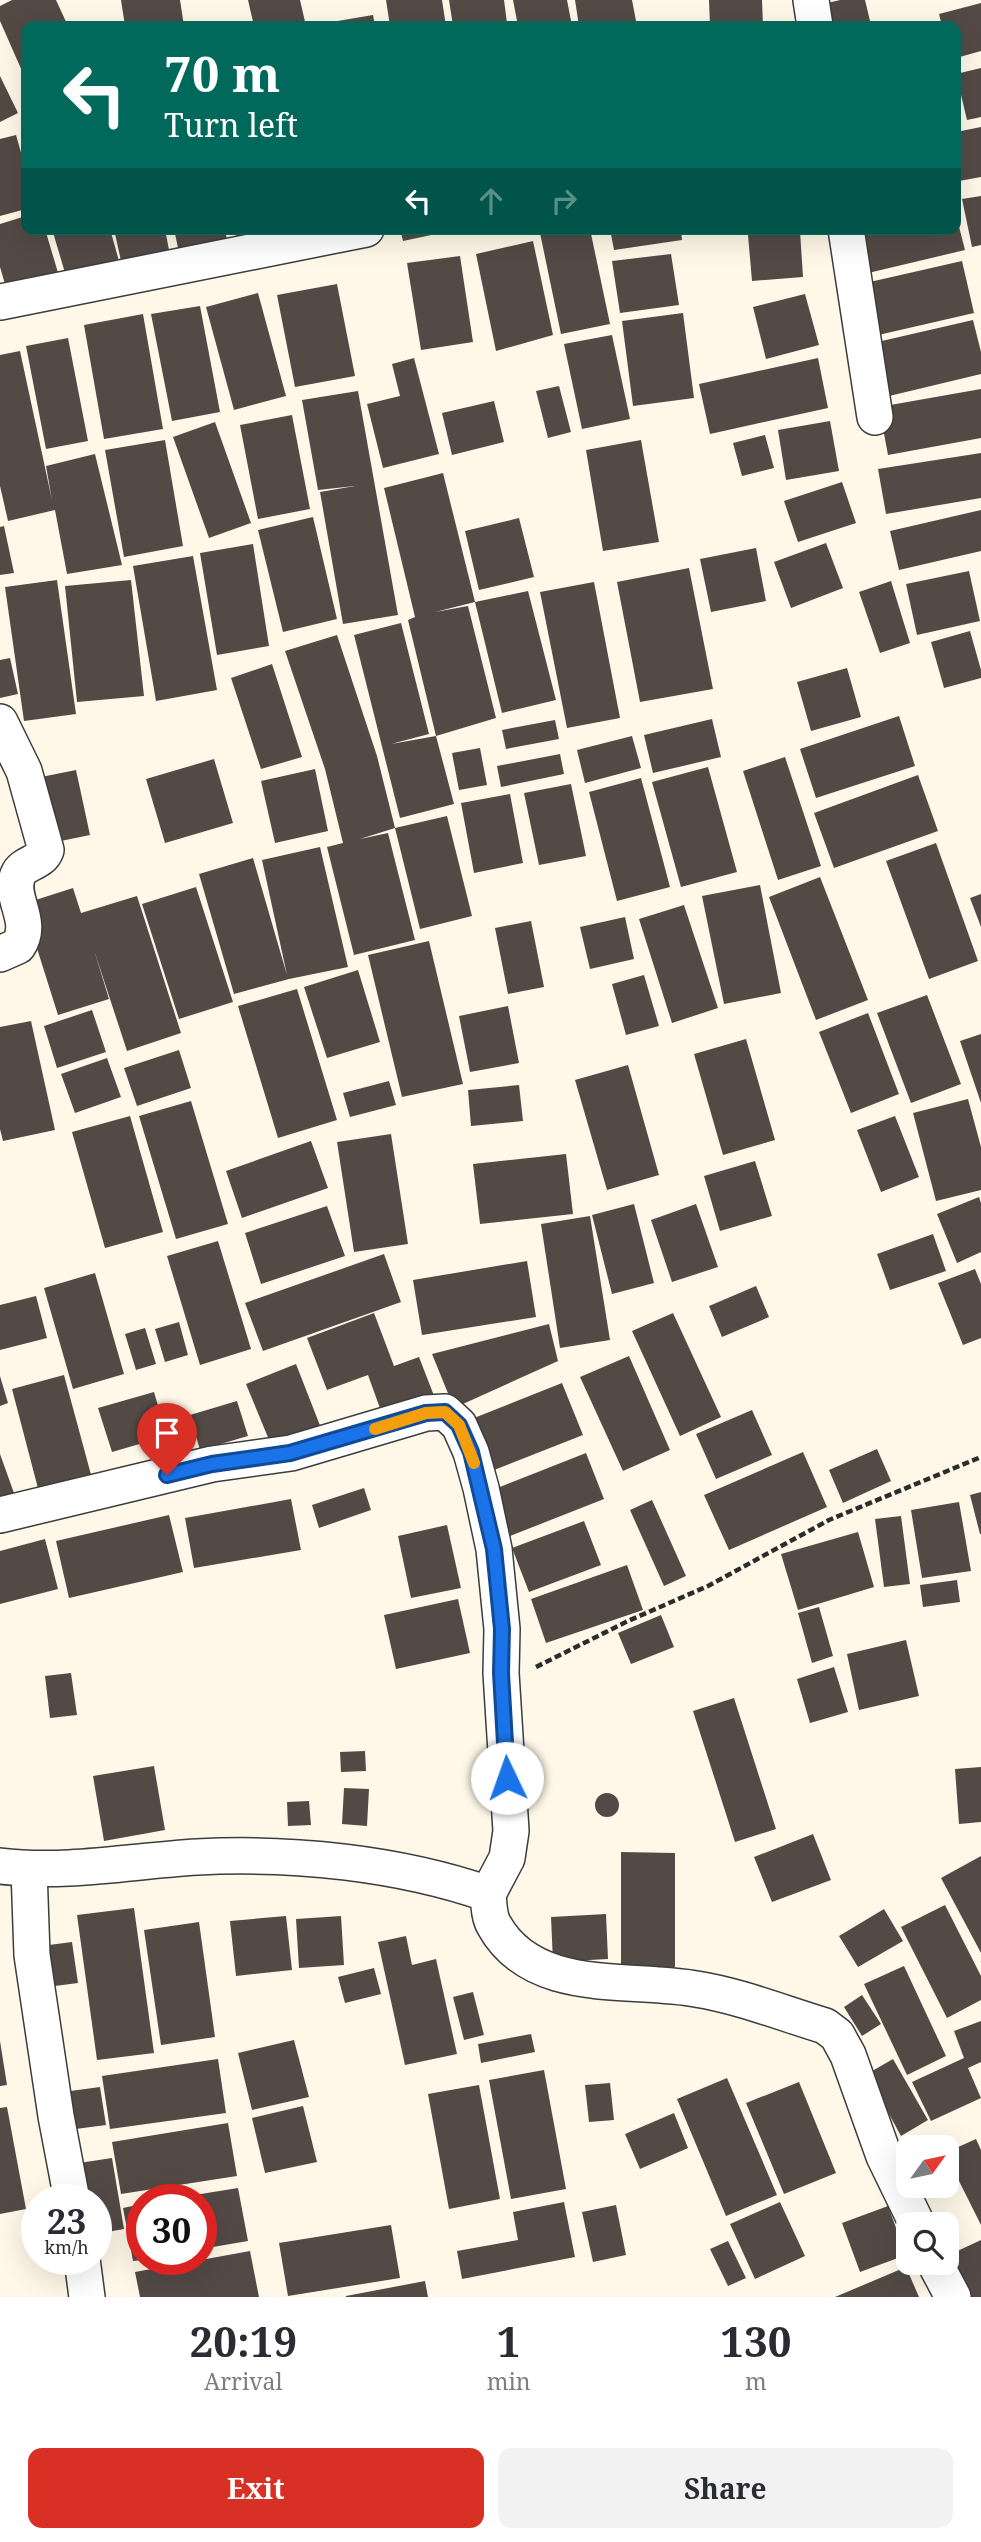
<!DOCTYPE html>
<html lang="en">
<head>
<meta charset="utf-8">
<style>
	:root { --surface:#fff; --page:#f2f2f3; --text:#2b2b33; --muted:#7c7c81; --accent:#d93025 }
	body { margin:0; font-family:"Noto Serif",serif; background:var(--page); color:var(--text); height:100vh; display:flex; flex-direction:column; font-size:26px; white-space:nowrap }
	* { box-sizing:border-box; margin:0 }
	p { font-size:23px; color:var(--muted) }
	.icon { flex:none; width:38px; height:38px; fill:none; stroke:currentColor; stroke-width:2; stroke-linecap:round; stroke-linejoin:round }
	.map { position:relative; height:2297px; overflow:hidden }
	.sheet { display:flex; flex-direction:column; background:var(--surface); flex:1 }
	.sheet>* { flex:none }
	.top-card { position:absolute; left:21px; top:21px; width:940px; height:214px; border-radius:14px; box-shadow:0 7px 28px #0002; background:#00695c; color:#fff; overflow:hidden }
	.needle { width:46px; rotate:57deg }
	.fabs { position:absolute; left:896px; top:2135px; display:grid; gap:14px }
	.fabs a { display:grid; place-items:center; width:63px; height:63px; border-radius:14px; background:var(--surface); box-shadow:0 7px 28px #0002; font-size:35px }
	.speed { position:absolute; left:21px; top:2184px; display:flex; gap:14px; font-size:35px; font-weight:700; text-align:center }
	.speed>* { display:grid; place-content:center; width:91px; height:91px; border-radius:50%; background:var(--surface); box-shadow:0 7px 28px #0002; line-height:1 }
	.speed small { font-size:18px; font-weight:400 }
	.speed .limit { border:10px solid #d22; background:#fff; color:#111 }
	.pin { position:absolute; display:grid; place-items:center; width:60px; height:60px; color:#fff; margin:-72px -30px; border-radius:50% 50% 50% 0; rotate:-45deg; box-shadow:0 0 7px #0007 }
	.pin .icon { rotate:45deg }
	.me { position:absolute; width:77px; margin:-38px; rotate:357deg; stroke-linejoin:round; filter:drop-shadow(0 0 5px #0008) }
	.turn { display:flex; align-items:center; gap:24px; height:147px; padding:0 28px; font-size:32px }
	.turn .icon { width:91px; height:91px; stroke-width:2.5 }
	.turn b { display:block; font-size:49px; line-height:60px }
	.lanes { display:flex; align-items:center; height:66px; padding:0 28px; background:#0003; justify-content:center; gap:35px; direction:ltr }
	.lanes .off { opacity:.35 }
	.eta { display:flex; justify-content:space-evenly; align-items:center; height:119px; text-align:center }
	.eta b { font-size:42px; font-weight:700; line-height:49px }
	.cta { display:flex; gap:14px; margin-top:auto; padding:14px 28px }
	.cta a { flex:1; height:80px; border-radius:14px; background:var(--accent); color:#fff; font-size:28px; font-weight:700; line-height:80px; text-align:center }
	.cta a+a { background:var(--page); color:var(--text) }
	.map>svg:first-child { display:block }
	.building { fill:#534a46 }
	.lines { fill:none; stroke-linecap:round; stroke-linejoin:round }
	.minor-casing { stroke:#3d3d3d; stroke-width:38 }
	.path { stroke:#2c2c2c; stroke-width:4.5; stroke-dasharray:7 3.5; stroke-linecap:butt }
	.minor { stroke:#fff; stroke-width:35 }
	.route-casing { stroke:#114b97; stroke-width:18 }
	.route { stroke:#1a73e8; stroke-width:12 }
	.slow { stroke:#f59e0b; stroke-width:12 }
</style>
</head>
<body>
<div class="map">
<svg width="981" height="2297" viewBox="0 0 981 2297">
	<rect width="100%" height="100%" fill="#fff8e8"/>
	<path class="building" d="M12,0H56L68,26H26V80L0,21V6Z
		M121,0H180L184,26H125Z
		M248,0H300L306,26H254Z
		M386,0H442L446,26H390Z
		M449,0H504L507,23L481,26H453Z
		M513,0H567L572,26H518Z
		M575,0H632L637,26H579Z
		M709,0H762L763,26H710Z
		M840,0H865L871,25L833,26L827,3Z
		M981,3V51L956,58V26H942L939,14Z
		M373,15L375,26H314V25Z
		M981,68V117L967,120L956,74Z
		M0,76L18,113L0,122Z
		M981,127V177L959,181L956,162V132Z
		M16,135L26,170V209L0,216V139Z
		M981,196V245L972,247L962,199Z
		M956,215L965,250L864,274L854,229H956Z
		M26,216V229H45L59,276L7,291L0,267V224Z
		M52,229H110L121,268L68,283Z
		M114,229H165L169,250L121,261Z
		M174,229H225L229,252L181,262Z
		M235,229H287L239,251Z
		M400,229H455V230L403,241Z
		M557,229H590L610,324L561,334L540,233Z
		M610,229H681L682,240L614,250Z
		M800,231L803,277L752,281L748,235Z
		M533,241L553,335L496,351L476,254Z
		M671,254L679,305L620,313L612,261Z
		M460,256L473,342L421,350L407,263Z
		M962,261L974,313L874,336L861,284Z
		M337,284L355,376L295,387L277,295Z
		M258,293L286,396L234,410L206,307Z
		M805,294L819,345L766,359L753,307Z
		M200,306L220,412L172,421L151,314Z
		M683,313L694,398L633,406L622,321Z
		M143,314L163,429L104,439L84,325Z
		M973,320L981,352V374L885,397L873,343Z
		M612,335L630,419L582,429L564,344Z
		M68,338L88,441L46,449L26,346Z
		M20,351L52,500L46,466L95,454L122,565L67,574L55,510L8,521L0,486V355Z
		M414,358L439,454L383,468L367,404L400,396L392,364Z
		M818,358L828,408L710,434L699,384Z
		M559,386L571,432L548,438L536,391Z
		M981,389V438L888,455L879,407Z
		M358,391L398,615L343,624L320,492L355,486L318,490L302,400Z
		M494,401L504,442L452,455L442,413Z
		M292,415L310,509L258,519L240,425Z
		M830,421L839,471L786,480L778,430Z
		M215,422L251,523L209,538L173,437Z
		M765,435L774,468L742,476L733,443Z
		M165,440L183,546L124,557L105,450Z
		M641,440L659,542L603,551L586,450Z
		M981,453V498L886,514L878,469Z
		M443,473L475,602L435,612L468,606L496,718L436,736L408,620L415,617L384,488Z
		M842,482L856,523L798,542L784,501Z
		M981,510V551L899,570L890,531Z
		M313,517L337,619L283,632L258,530Z
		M519,518L534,577L479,590L465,531Z
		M4,526L14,573L0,575V527Z
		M826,543L843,588L791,608L774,562Z
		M253,544L269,646L217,655L200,553Z
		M756,548L766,601L711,612L700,559Z
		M193,556L217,690L156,701L133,566Z
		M689,568L713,689L640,702L617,582Z
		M969,571L980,621L917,635L906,584Z
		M57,580L76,714L24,721L5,587Z
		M131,580L144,696L77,702L65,586Z
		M891,581L910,643L880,653L859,592Z
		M594,582L620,718L567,728L540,592Z
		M528,591L556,700L502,713L475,602Z
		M401,623L429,734L391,744L436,736L454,804L400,818L354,635Z
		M970,631L981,670V678L944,688L931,642Z
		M337,635L377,756L395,828L360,839L388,833L415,940L354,955L327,847L343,843L325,769L285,651Z
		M10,658L18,694L0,698V660Z
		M272,664L302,757L261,769L231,678Z
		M847,668L861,717L811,731L797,682Z
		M899,716L915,766L816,798L800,749Z
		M712,719L721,757L653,773L644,735Z
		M555,720L559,739L506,749L502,730Z
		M632,736L641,768L585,783L577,750Z
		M480,748L487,785L459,790L452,753Z
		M560,754L564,774L501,787L497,766Z
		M785,757L821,866L778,880L743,771Z
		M214,759L233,823L165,843L146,779Z
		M708,767L737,872L681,887L652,782Z
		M315,769L328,831L275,843L261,781Z
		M76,770L90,835L56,842L41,777Z
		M918,775L938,831L834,868L814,813Z
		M641,778L670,887L617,901L589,792Z
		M571,784L586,856L539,865L524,793Z
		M510,794L523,863L474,873L461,803Z
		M447,816L472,916L420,929L395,828Z
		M936,843L978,961L929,979L886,861Z
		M320,847L348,967L289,979L234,994L199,874L253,858L287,975L262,860Z
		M820,877L868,1000L816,1020L769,897Z
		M760,885L781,993L724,1004L702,896Z
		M196,887L233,1002L179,1019L142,904Z
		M73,888L81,913L137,896L181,1033L127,1051L94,950L109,999L58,1015L23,904Z
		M981,894V927L970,898Z
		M684,905L718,1008L672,1023L639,919Z
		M625,917L634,959L590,969L580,927Z
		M531,921L544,987L508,994L495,928Z
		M429,941L463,1084L402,1097L368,955Z
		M358,970L380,1042L327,1058L304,987Z
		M644,975L659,1026L626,1035L612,984Z
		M297,989L337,1120L278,1138L238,1006Z
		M927,995L961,1084L911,1103L877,1013Z
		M508,1006L519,1063L470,1072L459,1016Z
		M92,1010L106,1052L57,1068L44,1026Z
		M868,1013L899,1094L851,1113L819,1032Z
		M31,1021L55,1130L3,1141L0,1129V1027Z
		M981,1034V1103L960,1041Z
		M746,1039L775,1140L723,1155L694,1054Z
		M179,1050L191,1088L137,1106L124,1068Z
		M107,1058L121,1097L75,1113L61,1074Z
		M628,1065L659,1175L607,1190L575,1080Z
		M389,1081L396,1105L350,1117L343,1093Z
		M519,1085L523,1121L471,1126L468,1090Z
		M968,1099L981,1147V1190L936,1201L913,1113Z
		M191,1101L228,1224L176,1239L139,1116Z
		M130,1116L163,1232L105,1248L72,1132Z
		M895,1116L919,1177L881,1192L857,1130Z
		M391,1134L408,1244L354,1252L337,1142Z
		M311,1141L328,1188L242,1218L226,1171Z
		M566,1154L573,1214L480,1224L473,1164Z
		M755,1161L772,1216L720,1231L704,1176Z
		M979,1197L981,1203V1252L957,1263L937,1214Z
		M634,1204L654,1283L612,1294L592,1215Z
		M696,1204L718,1267L672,1282L651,1220Z
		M327,1206L345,1256L261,1284L245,1233Z
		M590,1216L610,1340L560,1348L541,1224Z
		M933,1234L946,1271L890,1290L877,1254Z
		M218,1241L251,1349L200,1365L167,1256Z
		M384,1254L401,1302L263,1351L245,1303Z
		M527,1261L536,1317L422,1335L413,1280Z
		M975,1269L981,1284V1338L963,1345L938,1283Z
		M95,1273L124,1374L73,1389L44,1288Z
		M756,1286L769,1317L722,1337L709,1306Z
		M36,1296L47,1338L0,1350V1305Z
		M374,1313L394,1366L419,1357L438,1406L386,1425L368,1375L327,1390L307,1338Z
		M673,1313L721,1417L680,1436L632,1331Z
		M179,1322L188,1355L165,1362L155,1329Z
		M549,1324L558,1361L454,1408L432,1354Z
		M145,1328L156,1364L136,1370L125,1334Z
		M629,1356L670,1450L623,1471L580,1377Z
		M296,1364L321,1428L272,1447L246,1384Z
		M64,1375L93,1482L40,1496L12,1389Z
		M0,1376L8,1403L0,1406Z
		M562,1383L583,1435L484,1474L464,1422Z
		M154,1392L167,1436L112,1452L98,1408Z
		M237,1401L248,1436L200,1450L190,1415Z
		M752,1410L772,1455L716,1479L696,1434Z
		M877,1449L891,1481L843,1503L829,1470Z
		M803,1452L827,1507L729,1550L704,1495Z
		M586,1453L604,1499L510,1536L492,1490Z
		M0,1454L14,1493L0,1498Z
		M364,1488L371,1510L319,1528L312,1505Z
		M981,1492V1534H980L970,1495Z
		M291,1499L301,1550L194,1568L185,1518Z
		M652,1500L686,1576L664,1586L630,1510Z
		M959,1502L971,1571L922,1578L911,1510Z
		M169,1515L183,1572L69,1598L56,1541Z
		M901,1516L910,1584L884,1587L875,1519Z
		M584,1521L601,1565L529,1592L512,1548Z
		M447,1525L461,1588L411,1598L398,1536Z
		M858,1532L874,1587L798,1610L781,1554Z
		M45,1539L58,1589L0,1604V1551Z
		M627,1565L643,1610L546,1643L531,1599Z
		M957,1580L960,1602L923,1607L920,1585Z
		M458,1599L470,1653L396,1669L384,1615Z
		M819,1607L833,1656L812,1663L798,1613Z
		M661,1615L674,1647L631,1664L618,1633Z
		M906,1640L919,1696L859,1710L847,1654Z
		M834,1667L848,1712L810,1723L797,1679Z
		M71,1673L77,1715L50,1718L45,1676Z
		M734,1698L776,1829L735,1842L693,1711Z
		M365,1751L366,1771L341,1772L340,1752Z
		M154,1766L165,1830L104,1841L93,1776Z
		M981,1767V1822L959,1824L955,1769Z
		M344,1788L369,1789L367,1826L342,1824Z
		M595 1805a12 12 0 1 1 24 0a12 12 0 1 1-24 0Z
		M309,1801L311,1825L288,1826L287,1802Z
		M813,1834L831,1880L772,1902L754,1857Z
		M621,1852L675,1853V1967H621Z
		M981,1856V1953L941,1878Z
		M945,1905L981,1976V2000L947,2018L901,1927Z
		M134,1908L154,2053L97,2060L77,1915Z
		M884,1909L903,1941L858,1967L839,1936Z
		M606,1914L608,1959L553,1962L551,1917Z
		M286,1916L292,1970L236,1976L230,1921Z
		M341,1916L344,1965L299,1968L296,1919Z
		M199,1922L215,2037L161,2045L144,1930Z
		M406,1936L412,1965L436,1959L457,2054L405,2065L378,1942Z
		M72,1942L78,1983L55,1986L49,1945Z
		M904,1966L946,2056L907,2075L864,1984Z
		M374,1968L381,1994L345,2003L338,1977Z
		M473,1992L484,2035L464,2040L453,1997Z
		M862,1995L881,2024L862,2036L844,2007Z
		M981,2021V2062L968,2068L981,2098L931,2121L912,2082L964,2058L954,2031Z
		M531,2034L535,2052L481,2063L478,2044Z
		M294,2040L309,2097L252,2110L238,2053Z
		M0,2041L7,2085L0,2086Z
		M218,2059L226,2113L110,2129L102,2076Z
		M893,2059L928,2120L901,2136L867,2074Z
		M544,2070L566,2189L511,2199L489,2080Z
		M727,2078L777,2195L726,2216L677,2099Z
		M799,2082L836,2173L784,2194L746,2103Z
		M610,2083L614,2120L589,2122L585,2085Z
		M479,2085L500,2199L449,2209L428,2094Z
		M100,2087L106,2125L68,2130L63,2092Z
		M303,2106L317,2162L265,2173L252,2118Z
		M7,2107L26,2209L0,2214V2108Z
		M674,2113L688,2148L640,2169L625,2134Z
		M228,2123L237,2176L121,2194L112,2142Z
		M976,2139L981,2150V2225L947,2157V2152Z
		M112,2158L124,2229L96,2234V2200H85L79,2163Z
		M238,2188L248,2241L201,2249V2200L176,2198Z
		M564,2202L575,2257L462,2279L457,2251L518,2240L513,2212Z
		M780,2202L805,2256L755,2279L730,2224Z
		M142,2204V2260L133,2261L123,2208Z
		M616,2205L626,2255L593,2262L582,2212Z
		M888,2206L906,2255L860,2272L842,2223Z
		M391,2225L400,2278L288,2296L279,2243Z
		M981,2240V2297H972L951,2254Z
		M728,2241L746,2278L728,2286L710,2249Z
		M250,2251L259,2297H140L135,2272Z
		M906,2267L919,2297H835Z
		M425,2281L428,2297H346V2296Z"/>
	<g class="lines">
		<defs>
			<path id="minor" d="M811,0L815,26
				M846,229L875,417
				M0,302L366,229
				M0,722L24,771L46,850C41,864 23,862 18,875C8,898 35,921 18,946L0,954
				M0,1515L212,1464L291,1453L426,1413L445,1412L459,1425L471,1452L481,1488L494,1549L502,1629L501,1673L511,1831L507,1858L488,1894
				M0,1866C66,1874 131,1861 197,1857C291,1852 399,1863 488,1894C489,1904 489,1917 494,1925C533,1996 630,1977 696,1989C740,1996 782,2013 825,2026L837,2035L848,2055L884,2156L917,2224
				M29,1870L32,1955L56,2116L72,2200
				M82,2259L87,2297
				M935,2263L953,2297"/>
		</defs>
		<use href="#minor" class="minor-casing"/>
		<path class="path" d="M536,1667L628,1621L708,1586L829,1520L981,1457"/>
		<use href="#minor" class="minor"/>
	</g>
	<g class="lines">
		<defs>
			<path id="route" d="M167,1475L212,1464L290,1453L426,1413L445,1412L459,1425L471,1452L494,1549L502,1629L501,1673L507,1778"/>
		</defs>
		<use href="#route" class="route-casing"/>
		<use href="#route" class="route"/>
		<path class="slow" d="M375,1429L426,1413L445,1412L459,1425L474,1463"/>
	</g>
</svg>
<div class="fabs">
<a><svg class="needle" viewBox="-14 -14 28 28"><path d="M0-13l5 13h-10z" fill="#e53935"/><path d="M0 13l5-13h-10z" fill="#7c7c81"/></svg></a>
<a><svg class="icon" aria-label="search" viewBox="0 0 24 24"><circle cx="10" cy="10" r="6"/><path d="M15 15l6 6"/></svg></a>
</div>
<div class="speed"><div>23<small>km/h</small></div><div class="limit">30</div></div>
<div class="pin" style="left:167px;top:1475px;background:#d93025"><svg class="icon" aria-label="arrive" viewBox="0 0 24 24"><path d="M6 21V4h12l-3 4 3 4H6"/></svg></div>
<svg class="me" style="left:507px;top:1778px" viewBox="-20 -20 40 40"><circle r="19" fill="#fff"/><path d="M0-13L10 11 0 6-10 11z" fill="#1a73e8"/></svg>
<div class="top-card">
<div class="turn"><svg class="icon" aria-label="left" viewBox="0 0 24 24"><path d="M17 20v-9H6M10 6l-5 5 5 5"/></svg><div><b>70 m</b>Turn left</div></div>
<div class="lanes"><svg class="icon" aria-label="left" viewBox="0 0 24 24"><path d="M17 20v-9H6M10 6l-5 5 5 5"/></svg><svg class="icon off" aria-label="ahead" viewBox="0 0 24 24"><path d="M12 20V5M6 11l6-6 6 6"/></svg><svg class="icon off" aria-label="right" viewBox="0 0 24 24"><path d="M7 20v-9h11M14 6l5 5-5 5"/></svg></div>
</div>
</div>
<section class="sheet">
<div class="eta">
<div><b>20:19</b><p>Arrival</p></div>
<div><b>1</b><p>min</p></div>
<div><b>130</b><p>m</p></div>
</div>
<div class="cta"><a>Exit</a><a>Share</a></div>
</section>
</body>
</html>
